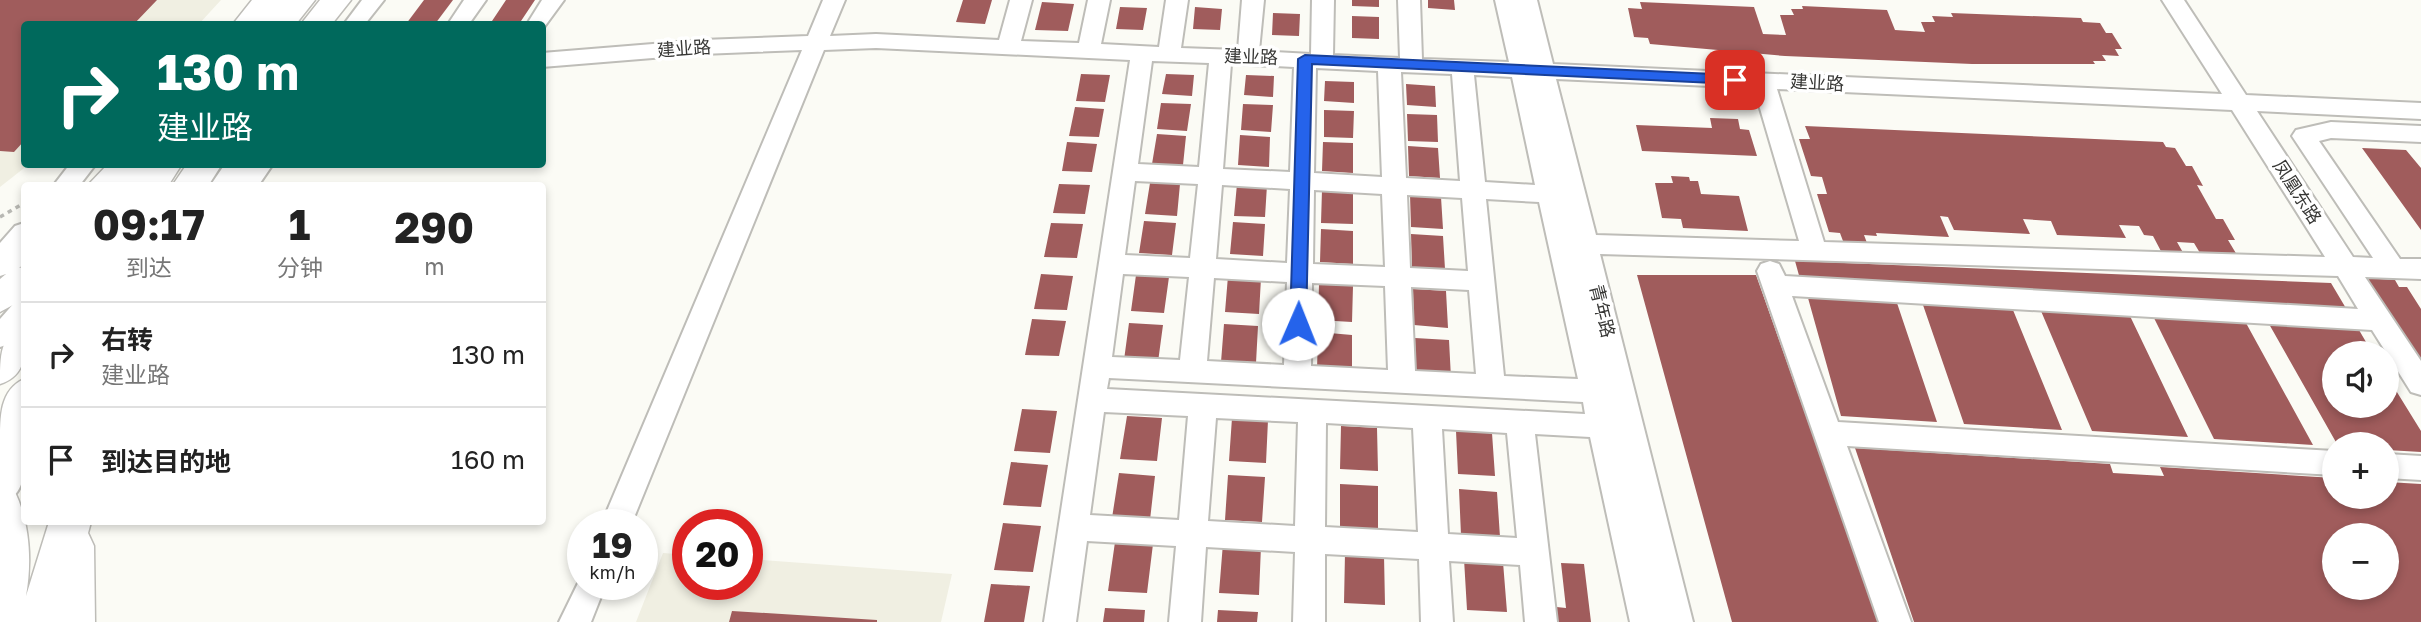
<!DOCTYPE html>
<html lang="zh">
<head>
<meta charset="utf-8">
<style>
	:root { --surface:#fff; --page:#f2f2f2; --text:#222; --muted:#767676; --line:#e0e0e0 }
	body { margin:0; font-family:"Golos Text","Noto Sans SC",sans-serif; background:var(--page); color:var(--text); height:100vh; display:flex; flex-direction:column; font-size:26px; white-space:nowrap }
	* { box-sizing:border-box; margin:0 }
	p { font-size:23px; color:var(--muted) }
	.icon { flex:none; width:38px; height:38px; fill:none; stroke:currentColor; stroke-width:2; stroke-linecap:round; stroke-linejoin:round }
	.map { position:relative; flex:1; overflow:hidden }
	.details { position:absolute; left:21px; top:182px; width:525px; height:343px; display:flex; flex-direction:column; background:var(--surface); border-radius:7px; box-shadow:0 4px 10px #0003 }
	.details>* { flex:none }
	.top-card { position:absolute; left:21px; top:21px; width:525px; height:147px; border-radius:7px; box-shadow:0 4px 10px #0003; background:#00695c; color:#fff; overflow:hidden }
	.fabs { position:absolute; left:2322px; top:341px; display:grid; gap:14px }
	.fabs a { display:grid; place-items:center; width:77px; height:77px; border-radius:50%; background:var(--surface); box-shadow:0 4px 10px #0003; font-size:35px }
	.speed { position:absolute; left:567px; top:509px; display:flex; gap:14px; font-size:35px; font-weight:700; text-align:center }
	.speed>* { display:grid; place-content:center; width:91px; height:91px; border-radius:50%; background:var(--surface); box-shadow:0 4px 10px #0003; line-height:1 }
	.speed small { font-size:18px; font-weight:400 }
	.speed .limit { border:10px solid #d22; background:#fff; color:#111 }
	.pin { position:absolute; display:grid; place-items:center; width:60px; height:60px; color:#fff; margin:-30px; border-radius:14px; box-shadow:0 4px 10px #0006 }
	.me { position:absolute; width:77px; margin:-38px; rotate:1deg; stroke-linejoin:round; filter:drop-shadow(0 0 5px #0008) }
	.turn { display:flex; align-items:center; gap:24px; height:147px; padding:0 21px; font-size:32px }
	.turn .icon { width:91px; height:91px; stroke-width:2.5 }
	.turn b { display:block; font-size:49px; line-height:60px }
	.eta { display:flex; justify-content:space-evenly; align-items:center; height:119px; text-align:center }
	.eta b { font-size:42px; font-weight:700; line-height:49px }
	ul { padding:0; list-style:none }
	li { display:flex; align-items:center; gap:21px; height:105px; padding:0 21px; border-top:2px solid var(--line) }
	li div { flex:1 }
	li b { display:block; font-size:26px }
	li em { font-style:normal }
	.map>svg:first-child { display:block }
	.built { fill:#f0efe2 }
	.building { fill:#a05c5c; fill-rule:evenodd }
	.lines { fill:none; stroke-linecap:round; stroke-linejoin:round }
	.minor-casing { stroke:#bebdb8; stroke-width:4 }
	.highway-casing { stroke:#bebdb8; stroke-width:3 }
	.path { stroke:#b8b8b3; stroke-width:3.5; stroke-dasharray:4.5 4.5; stroke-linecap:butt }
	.minor { fill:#fff; fill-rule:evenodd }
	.highway { fill:#fff; fill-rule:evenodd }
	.route { fill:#2563eb; stroke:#184099; stroke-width:2 }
	.labels { text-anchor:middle; stroke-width:7; stroke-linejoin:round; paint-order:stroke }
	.street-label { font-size:18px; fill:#383836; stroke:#fff }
</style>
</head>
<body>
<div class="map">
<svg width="2421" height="622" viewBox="0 0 2421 622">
	<rect width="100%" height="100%" fill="#fbfbf5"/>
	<path class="built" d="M0,0H221L199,24H24V164L28,165L0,187Z
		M663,553L688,555V584H747V559L952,574L941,622H636Z"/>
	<path class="building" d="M0,0H157L134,24H24V141L14,152L0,151Z
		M424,0H453L435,24H406Z
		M506,0H535L519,24H490Z
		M963,0H992L985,24L956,22Z
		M1352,0H1379V7L1352,6Z
		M1428,0H1454L1455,10L1428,8Z
		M1042,2L1074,4L1068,31L1035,30Z
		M1640,2L1754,7L1763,34L1786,35L1780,15H1794L1791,9H1803L1802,6L1887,10L1895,30L1925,32L1921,22H1935L1932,16L1953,17L1951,13L2081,18L2083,22L2100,23L2106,33H2112L2122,49H2115L2119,56L2102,55L2106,61H2093L2095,64H1972L1785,56L1650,44L1648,38L1634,37L1628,8L1642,9Z
		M1120,7L1147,8L1143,30L1116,29Z
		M1195,7L1222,9L1220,30L1193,29Z
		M1273,13L1300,14L1299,36L1272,35Z
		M1352,16L1379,17V39L1352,38Z
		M1081,74L1110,75L1105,102L1076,101Z
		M1166,74L1194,75L1192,96L1162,94Z
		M1246,75L1274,76L1273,97L1244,95Z
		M1325,81L1354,82V103L1324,101Z
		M1406,84L1435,86L1436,107L1407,105Z
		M1161,103L1191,104L1187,131L1157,129Z
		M1243,104L1273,105L1271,132L1241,130Z
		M1075,107L1104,109L1099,137L1069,136Z
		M1324,110L1354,111L1353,138L1324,137Z
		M1407,114L1437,115L1438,142L1408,141Z
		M1710,118L1738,119L1740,129L1749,130L1757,156L1642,151L1636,125L1712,128Z
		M1805,126L2163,142L2166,147L2175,148L2186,166H2192L2203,186L2197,185L2216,219H2223L2235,240H2228L2237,255L2214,259L2210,253H2200L2194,243L2177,242L2185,256L2163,255L2153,236L2144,235L2139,226L2119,225L2126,238L2057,235L2051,221L2023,219L2030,234L1954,230L1948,217L1940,216L1949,237L1876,233L1877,236L1864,235L1867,243L1843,241L1840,233L1829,232L1817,194H1827L1822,177L1811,176L1799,139H1810Z
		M1157,134L1186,136L1183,165L1152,164Z
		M1240,135L1270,137L1269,167L1238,165Z
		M1067,142L1097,144L1092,172L1062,171Z
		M1323,142L1353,143V173L1322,171Z
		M1408,146L1438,148L1440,178L1409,176Z
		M2362,148L2406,150L2421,168V230Z
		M1671,176L1689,177L1690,181H1698L1701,194L1739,196L1748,231L1683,228L1681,219L1662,218L1655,183H1673Z
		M1150,183L1180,184L1177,216L1145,214Z
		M1059,184L1090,185L1085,214L1053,213Z
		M1237,184L1267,185L1265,217L1234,216Z
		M1322,190L1353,192V224L1321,223Z
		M1410,195L1441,197L1443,229L1411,227Z
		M1144,221L1176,223L1172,255L1139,253Z
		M1233,222L1265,224L1263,256L1230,254Z
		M1051,223L1083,224L1077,258L1044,257Z
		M1321,229L1353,231V264L1320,262Z
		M1411,234L1443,236L1445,269L1412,267Z
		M1795,261L2331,283L2347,310L1800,279Z
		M1041,274L1073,276L1067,310L1034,309Z
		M1136,275L1169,277L1164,313L1131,311Z
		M1637,275H1756L1879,622H1732Z
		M1228,276L1261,278L1259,314L1225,312Z
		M2363,278L2395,280L2399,287H2407L2421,309V369Z
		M1319,284L1353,286L1352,322L1318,320Z
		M1413,289L1446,291L1448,328L1414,325Z
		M1808,298L1897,303L1937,422L1841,416Z
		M1923,305L2013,310L2062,430L1964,424Z
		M2041,311L2130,316L2188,437L2092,431Z
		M2154,318L2246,323L2313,445L2214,439Z
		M1032,319L1066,321L1059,356L1025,355Z
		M1129,323L1163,325L1158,362L1124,360Z
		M1224,324L1258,326L1256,363L1221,362Z
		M2269,324L2359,330L2373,354H2334V406H2387V376L2421,431V452L2387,450V444H2337Z
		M1318,332L1352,335V372L1317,370Z
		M1415,338L1449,340L1451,378L1416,376Z
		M1022,409L1057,411L1050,453L1014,451Z
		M1127,416L1162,418L1157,461L1120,459Z
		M1232,418L1268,420L1266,463L1229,461Z
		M1341,426L1377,428L1378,471L1340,469Z
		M1456,431L1492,433L1495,476L1458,474Z
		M1855,448L2110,464L2113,473L2164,476L2160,467L2334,478V497H2387V482L2421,484V622H1914ZM2334,536H2387V588H2334Z
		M1011,462L1048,465L1041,507L1003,505Z
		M1119,473L1155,476L1150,520L1112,518Z
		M1228,475L1265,477L1262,522L1225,520Z
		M1340,484L1378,486V531L1340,529Z
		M1459,489L1497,492L1500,537L1461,535Z
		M1003,523L1041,526L1033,572L994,570Z
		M1115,542L1153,544L1147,593L1108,591Z
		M1223,543L1261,546L1259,595L1219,593Z
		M1345,553L1384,555L1385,605L1344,603Z
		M1464,559L1503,562L1507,612L1467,610Z
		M1561,563L1584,564L1591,622H1548L1547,606L1566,608Z
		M991,584L1030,586L1024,622H984Z
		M1105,608L1145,610L1144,622H1103Z
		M1218,610L1258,612L1257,622H1217Z
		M732,611L877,620V622H729Z"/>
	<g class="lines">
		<defs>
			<path id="minor" d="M274,0H296L276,24H255Z
				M362,0H384L365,24H344Z
				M464,0H486L469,24H448Z
				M542,0H564L542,30V24H527Z
				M823,0H845L830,36L876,34L999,40L1010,0H1032L1021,41L1079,43L1088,0H1110L1101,44L1159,47L1166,0H1188L1181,48L1238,50L1242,0H1264L1259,51L1311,54L1312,0H1334L1333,55L1400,58L1398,0H1420L1422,59L1509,62L1495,0H1537L1553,64L2222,94L2162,0H2184L2246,95L2421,103V119L2257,111L2353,257L2373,258L2292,136L2296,130L2331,122L2421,126V142L2331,138L2319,141L2400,259H2421V279L2365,277L2421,361V395L2411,392L2372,330L1792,296L1838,422L2334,451V475L1847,446L1911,622H1879L1757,271L1761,264L1770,261L1779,264L1785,276L2358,309L2338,276L1600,254L1693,622H1630L1590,437L1535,434L1557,622H1525L1520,565L1449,561L1453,622H1421L1419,559L1325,554V622H1293L1295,552L1206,547L1201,622H1169L1176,546L1087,541L1076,622H1044L1130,60L876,48L824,50L631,525H601L802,50L702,54L542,67V53L702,40L808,36ZM1152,61L1209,63L1199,167L1138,164ZM1231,64L1294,67L1290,172L1223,169ZM1316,68L1378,71L1382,177L1314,173ZM1401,72L1452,74L1460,181L1406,178ZM1474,75L1512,77L1535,185L1485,182ZM1556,79L1754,88L1799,241L1596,235ZM1777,89L2232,110L2325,257L1824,242ZM1135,181L1198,184L1190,258L1125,255ZM1222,185L1290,189L1287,263L1216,259ZM1314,190L1382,194L1385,267L1313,264ZM1407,195L1462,198L1468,271L1410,268ZM1486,199L1539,202L1578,379L1504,376ZM1123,274L1189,277L1180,360L1112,357ZM1214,278L1287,282L1284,365L1207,361ZM1312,283L1385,286L1388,370L1311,366ZM1411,287L1469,290L1476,374L1415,371ZM1109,378L1583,402L1585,414L1107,389ZM1104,412L1188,416L1179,520L1090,515ZM1216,418L1298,422L1295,526L1208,521ZM1326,423L1413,428L1418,532L1325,527ZM1442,429L1507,433L1517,538L1448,534Z
				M70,164H96L79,186H53Z
				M133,164H158L143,186H117Z
				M248,164H273L258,186H233Z
				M24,223V248L9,267L0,269V243L15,226Z
				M24,299V326L9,344L0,347V319L15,302Z
				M24,413V446L21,450L24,449C24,473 26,495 0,504V435L14,417Z
				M2387,454L2421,456V480L2387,478Z
				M583,573V584H606L591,622H559Z"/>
			<path id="highway" d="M252,0H283L274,12L284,0H315L296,24H265L269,18L264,24H233Z
				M320,0H351L332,24H301Z
				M108,164H146L143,170L147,164H182L168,186H132L140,174L126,186H87Z
				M187,164H222L208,186H172Z
				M225,164H259L245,186H210Z
				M24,234V264L19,268L24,267V299L0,312V279L6,274L0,276V245Z
				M24,324C26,350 28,375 0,384C0,356 0,335 24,324Z
				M24,379C26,406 29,433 0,443C0,416 0,390 24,379Z
				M0,487L15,492C30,524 32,562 26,596L49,522H91L88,533L94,546L95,622H0Z"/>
		</defs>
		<use href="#minor" class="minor-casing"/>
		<use href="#highway" class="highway-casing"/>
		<path class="path" d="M0,217L24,203"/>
		<use href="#minor" class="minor"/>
		<use href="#highway" class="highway"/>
	</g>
	<path class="route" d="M1305,55L1735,75L1742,80L1735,84L1312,64L1306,324L1298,331L1290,324L1298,59Z"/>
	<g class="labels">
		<g class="street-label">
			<text transform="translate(684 49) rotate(-4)" y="6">建业路</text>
			<text transform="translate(1251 57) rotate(2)" y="6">建业路</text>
			<text transform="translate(1817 83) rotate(3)" y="6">建业路</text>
			<text transform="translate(2297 192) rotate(57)" y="6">凤凰东路</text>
			<text transform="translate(1602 311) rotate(76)" y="6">青年路</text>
		</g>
	</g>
</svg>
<div class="fabs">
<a><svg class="icon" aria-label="sound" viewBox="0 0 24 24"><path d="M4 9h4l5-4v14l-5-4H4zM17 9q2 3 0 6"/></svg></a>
<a>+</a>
<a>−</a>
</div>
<div class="speed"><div>19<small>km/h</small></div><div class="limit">20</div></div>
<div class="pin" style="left:1735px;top:80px;background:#d93025"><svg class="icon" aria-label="arrive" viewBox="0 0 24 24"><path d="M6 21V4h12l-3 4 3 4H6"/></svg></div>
<svg class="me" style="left:1298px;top:324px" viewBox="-20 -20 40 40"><circle r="19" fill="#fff"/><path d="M0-13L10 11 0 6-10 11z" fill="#2563eb"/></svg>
<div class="top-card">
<div class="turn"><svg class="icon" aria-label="right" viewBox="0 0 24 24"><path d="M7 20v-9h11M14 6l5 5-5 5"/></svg><div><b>130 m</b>建业路</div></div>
</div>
<section class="details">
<div class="eta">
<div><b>09:17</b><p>到达</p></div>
<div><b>1</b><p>分钟</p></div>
<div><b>290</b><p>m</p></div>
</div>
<ul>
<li><svg class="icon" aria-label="right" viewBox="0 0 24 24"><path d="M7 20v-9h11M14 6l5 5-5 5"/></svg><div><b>右转</b><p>建业路</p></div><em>130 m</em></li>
<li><svg class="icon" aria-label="arrive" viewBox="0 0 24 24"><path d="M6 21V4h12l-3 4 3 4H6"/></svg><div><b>到达目的地</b></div><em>160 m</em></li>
</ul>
</section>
</div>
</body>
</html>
